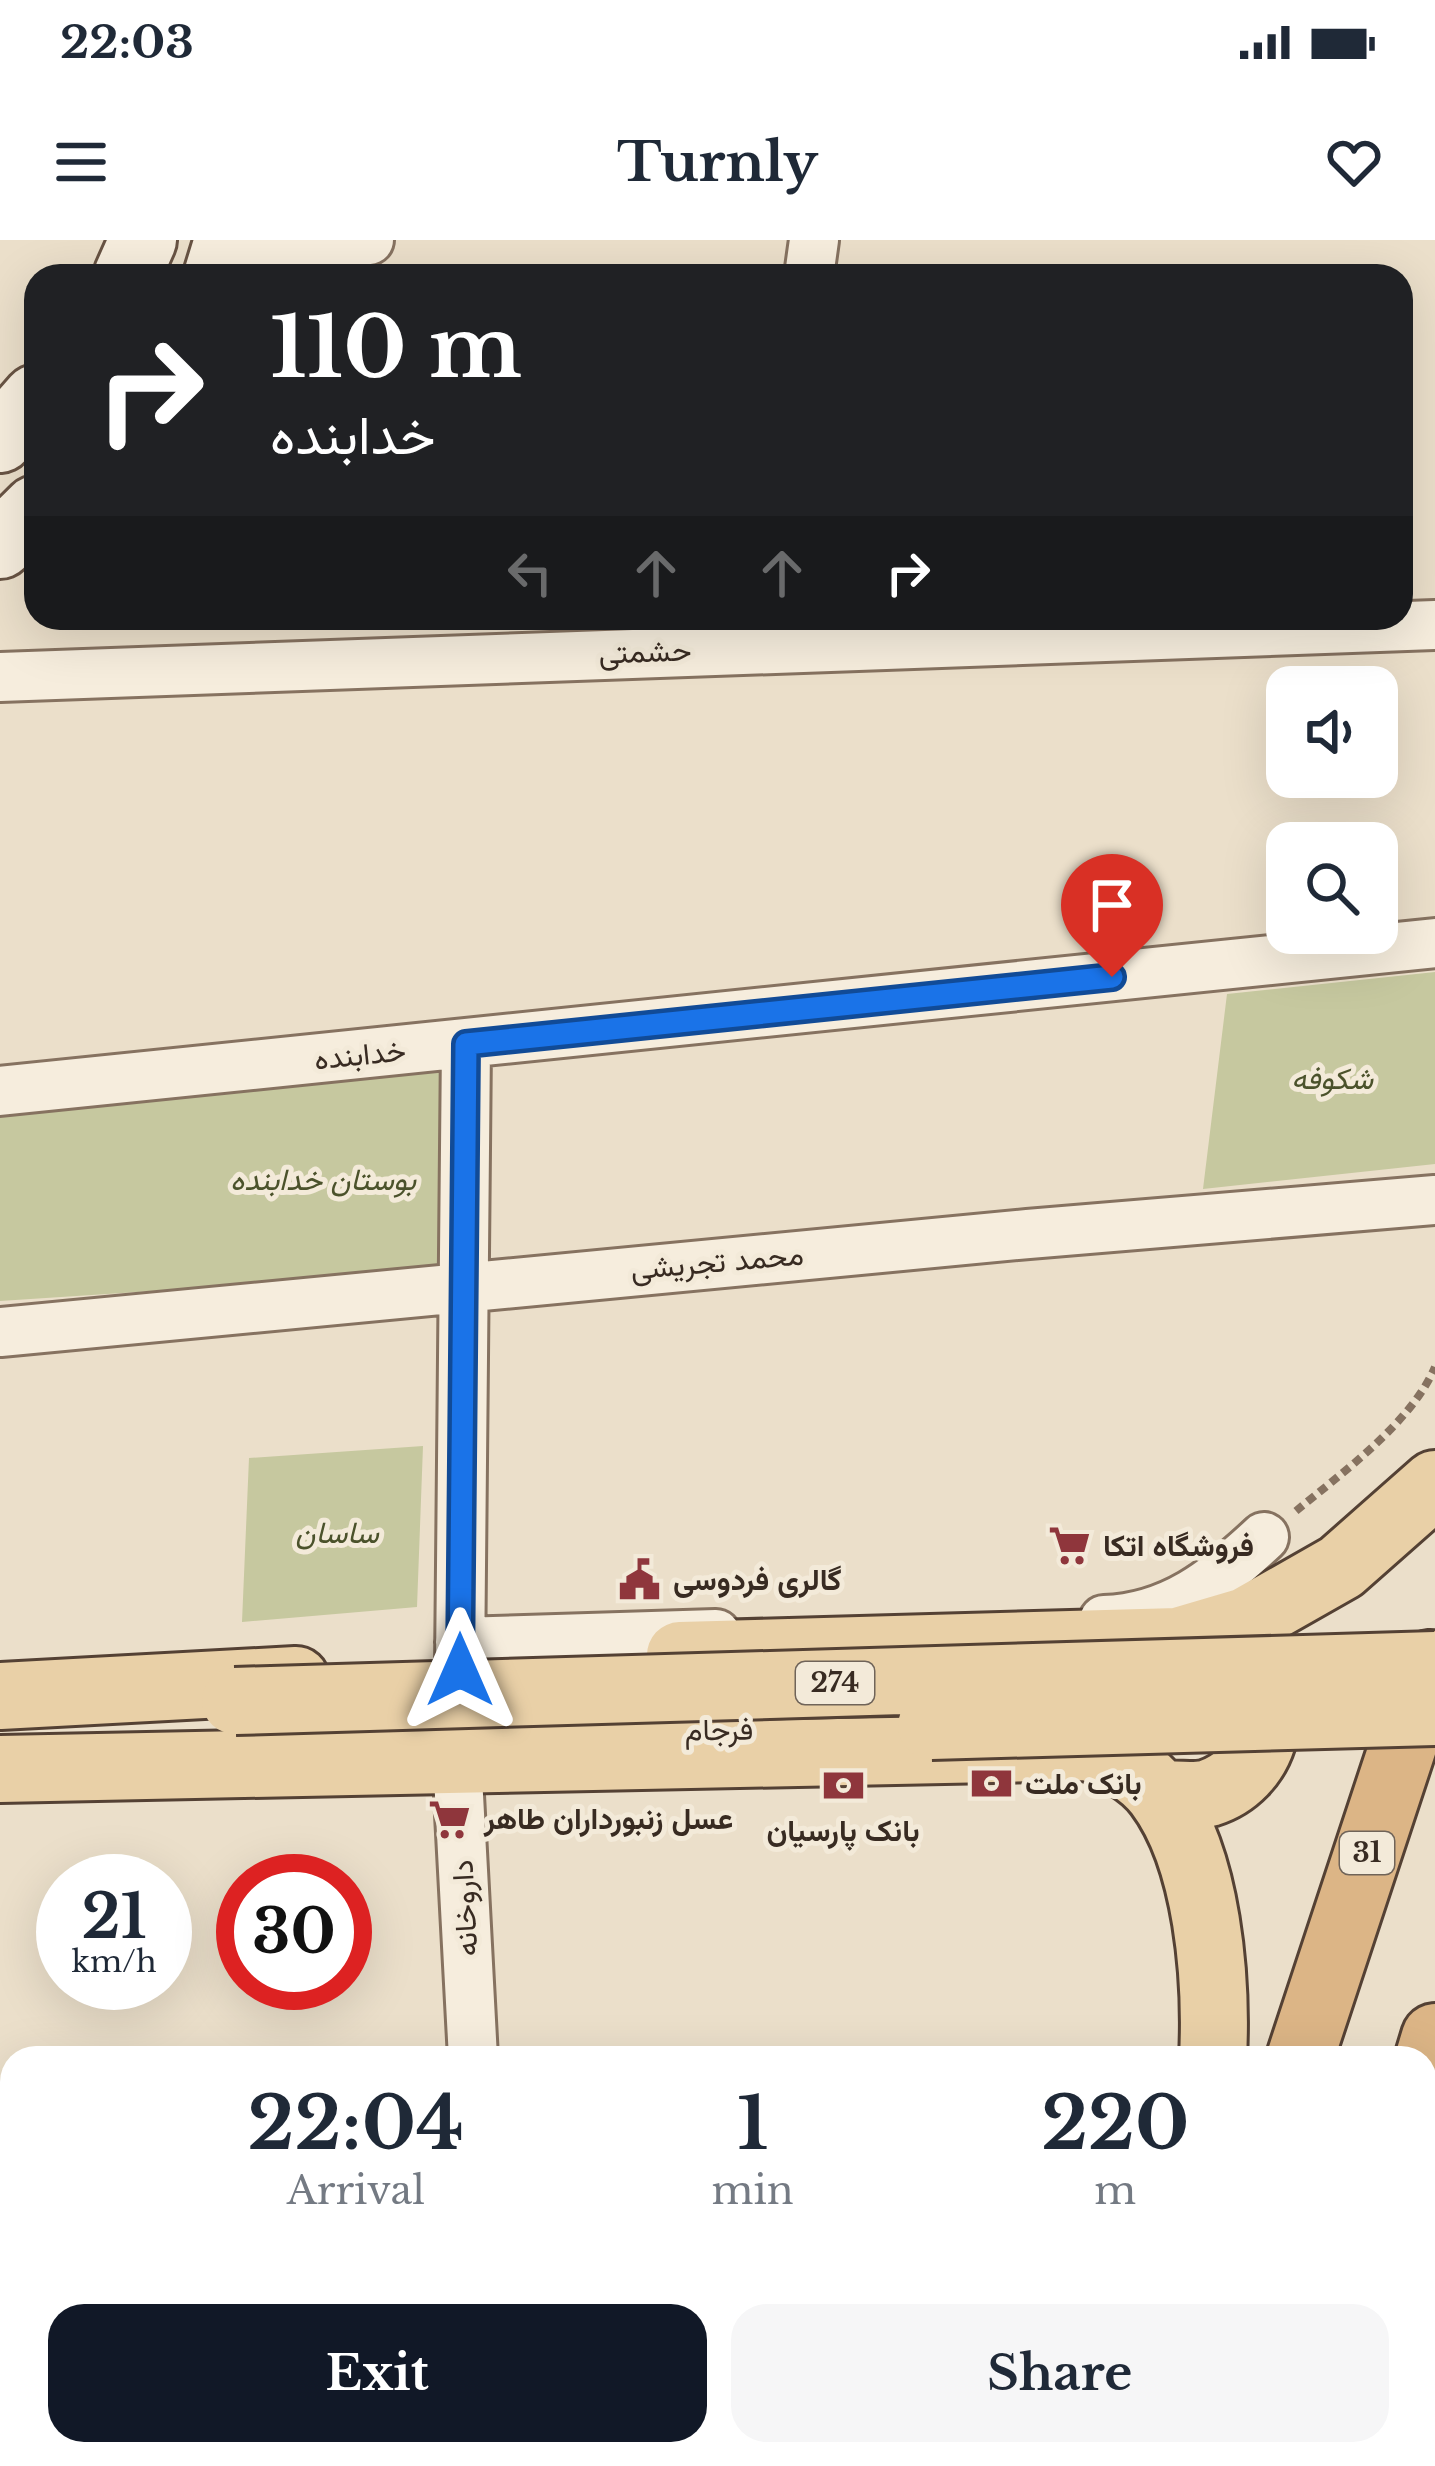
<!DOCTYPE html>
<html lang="en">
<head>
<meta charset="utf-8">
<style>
	:root { --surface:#fff; --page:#f6f6f7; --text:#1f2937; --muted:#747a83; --accent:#111827 }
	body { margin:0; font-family:"Libre Baskerville",Vazirmatn,serif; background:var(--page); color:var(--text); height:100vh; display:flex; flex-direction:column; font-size:45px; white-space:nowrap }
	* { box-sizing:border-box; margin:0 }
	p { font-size:39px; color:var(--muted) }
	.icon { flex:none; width:66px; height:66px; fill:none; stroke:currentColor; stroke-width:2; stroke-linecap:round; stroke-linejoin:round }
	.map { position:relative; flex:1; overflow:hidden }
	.details { position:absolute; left:0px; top:1806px; width:1437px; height:420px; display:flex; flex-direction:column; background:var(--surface); border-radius:36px 36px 0 0; box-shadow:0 12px 48px #0002 }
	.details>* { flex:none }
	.guide { position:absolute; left:24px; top:24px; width:1389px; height:366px; border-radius:36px; box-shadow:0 12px 48px #0002; background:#202124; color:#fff; overflow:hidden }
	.controls { position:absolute; left:1266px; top:426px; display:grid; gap:24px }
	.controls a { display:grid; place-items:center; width:132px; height:132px; border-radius:24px; background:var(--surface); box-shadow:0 12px 48px #0002; font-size:60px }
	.speed { position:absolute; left:36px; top:1614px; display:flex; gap:24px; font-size:60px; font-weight:700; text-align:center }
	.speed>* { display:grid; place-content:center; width:156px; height:156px; border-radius:50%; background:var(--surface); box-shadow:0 12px 48px #0002; line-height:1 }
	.speed small { font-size:30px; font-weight:400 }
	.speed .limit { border:18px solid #d22; background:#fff; color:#111 }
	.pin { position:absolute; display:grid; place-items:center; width:102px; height:102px; color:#fff; margin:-123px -51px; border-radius:50% 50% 50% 0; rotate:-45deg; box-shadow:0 0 12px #0007 }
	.pin .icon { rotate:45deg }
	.me { position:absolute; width:132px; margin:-66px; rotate:0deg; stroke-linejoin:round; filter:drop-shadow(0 0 9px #0008) }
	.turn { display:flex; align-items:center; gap:42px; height:252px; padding:0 48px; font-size:54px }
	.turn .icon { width:156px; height:156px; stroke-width:2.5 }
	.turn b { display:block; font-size:84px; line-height:102px }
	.lanes { display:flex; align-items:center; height:114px; padding:0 48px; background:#0003; justify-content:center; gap:60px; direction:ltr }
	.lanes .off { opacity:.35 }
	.eta { display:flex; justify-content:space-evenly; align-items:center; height:204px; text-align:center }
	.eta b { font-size:72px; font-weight:700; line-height:84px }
	.cta { display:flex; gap:24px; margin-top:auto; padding:24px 48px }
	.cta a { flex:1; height:138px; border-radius:36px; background:var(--accent); color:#fff; font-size:48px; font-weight:700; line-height:138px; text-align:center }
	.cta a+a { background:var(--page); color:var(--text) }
	.status { display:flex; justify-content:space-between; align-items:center; height:84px; padding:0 60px; background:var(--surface); direction:ltr }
	.status svg { height:33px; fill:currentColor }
	header { display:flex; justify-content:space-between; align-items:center; height:156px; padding:0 48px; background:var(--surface); font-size:54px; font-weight:700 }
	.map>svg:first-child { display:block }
	.green { fill:#c6c89f }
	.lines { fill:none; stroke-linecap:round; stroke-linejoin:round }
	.minor-casing { stroke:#867260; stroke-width:54 }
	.secondary-casing { stroke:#685343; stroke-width:72 }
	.primary-casing { stroke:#544134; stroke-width:72 }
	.trunk-casing { stroke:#544134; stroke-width:72 }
	.path { stroke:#867260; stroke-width:8; stroke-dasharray:9 6; stroke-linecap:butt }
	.minor { stroke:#f6eddd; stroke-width:48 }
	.secondary { stroke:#f6eddd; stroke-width:66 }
	.primary { stroke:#e9d0a7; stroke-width:66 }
	.trunk { stroke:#dcb586; stroke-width:66 }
	.primary-bridge-casing { stroke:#544134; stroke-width:72; stroke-linecap:butt }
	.primary-bridge { stroke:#e9d0a7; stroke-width:66 }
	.route-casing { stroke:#114b97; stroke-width:30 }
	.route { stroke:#1a73e8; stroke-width:21 }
	.labels { text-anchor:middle; stroke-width:10; stroke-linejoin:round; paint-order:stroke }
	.shield { fill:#f3ead9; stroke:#706459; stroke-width:3 }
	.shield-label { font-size:27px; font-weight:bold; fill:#382b22 }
	.street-label { font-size:30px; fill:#382b22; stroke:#f3ead9 }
	.park-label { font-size:30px; font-style:italic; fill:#4b522b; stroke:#f3ead9 }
	.poi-label { font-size:30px; font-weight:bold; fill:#382b22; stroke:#f3ead9; text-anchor:start }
</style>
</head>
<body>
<div class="status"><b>22:03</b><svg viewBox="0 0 49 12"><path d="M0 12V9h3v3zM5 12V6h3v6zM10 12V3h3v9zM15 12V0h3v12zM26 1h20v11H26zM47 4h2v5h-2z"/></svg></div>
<header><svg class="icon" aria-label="menu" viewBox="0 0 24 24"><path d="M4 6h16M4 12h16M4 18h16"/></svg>Turnly<svg class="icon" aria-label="heart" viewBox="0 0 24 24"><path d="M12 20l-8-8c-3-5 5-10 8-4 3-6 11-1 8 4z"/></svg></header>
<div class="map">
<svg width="1435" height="2226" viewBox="0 0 1435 2226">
	<rect width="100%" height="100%" fill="#ebdfca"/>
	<path class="green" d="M1435,732V924L1203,949L1227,754Z
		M443,828L441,1032L0,1061V869Z
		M423,1206L417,1367L242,1382L249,1218Z
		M288,2214H588L589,2226H288Z"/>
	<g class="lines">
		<defs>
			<path id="minor" d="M225,9L369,0
				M809,36L814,0
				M0,437L1435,385
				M0,851L1435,703
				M0,1092L1028,994L1435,960
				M1104,1380C1171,1378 1217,1341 1264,1297
				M460,1402L716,1394
				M460,1430L466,804
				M457,1518L473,1818
				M0,1949L12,1948
				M1425,2065H1435"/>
			<path id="secondary" d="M127,36L143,0
				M217,36L228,0
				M0,199L36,158
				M0,305L36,269"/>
			<path id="primary" d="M680,1415L1178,1401L1246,1381L1341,1327L1435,1244
				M0,1456L296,1440
				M0,1529L1090,1507C1116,1519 1142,1531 1159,1554C1208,1619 1217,1739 1213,1818
				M1160,1554C1174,1554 1195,1557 1209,1553C1263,1536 1284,1469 1249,1428
				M1101,2226L1104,2214"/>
			<path id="trunk" d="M1300,1818L1430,1424
				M1425,1830L1435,1797
				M1165,2226L1169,2214
				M1302,2226L1306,2214"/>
		</defs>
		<use href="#minor" class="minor-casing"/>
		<use href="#secondary" class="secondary-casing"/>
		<use href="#primary" class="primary-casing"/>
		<use href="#trunk" class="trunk-casing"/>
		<path class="path" d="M1296,1271C1342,1233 1412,1182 1435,1127
			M1425,1938L1435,1902
			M606,2214V2226"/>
		<use href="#minor" class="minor"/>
		<use href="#secondary" class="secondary"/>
		<use href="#primary" class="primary"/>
		<use href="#trunk" class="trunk"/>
		<defs>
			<path id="primary-bridge" d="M235,1461L1435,1425
				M931,1486L1435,1472"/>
		</defs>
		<use href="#primary-bridge" class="primary-bridge-casing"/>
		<use href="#primary-bridge" class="primary-bridge"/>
	</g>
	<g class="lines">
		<defs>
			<path id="route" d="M460,1430L466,804L1112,737"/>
		</defs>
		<use href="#route" class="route-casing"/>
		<use href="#route" class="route"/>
	</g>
	<defs>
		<symbol id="supermarket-bare" viewBox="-9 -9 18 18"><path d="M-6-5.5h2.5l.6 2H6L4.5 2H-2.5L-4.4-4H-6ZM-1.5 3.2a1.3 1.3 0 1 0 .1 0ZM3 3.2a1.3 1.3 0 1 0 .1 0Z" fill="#8f363c" stroke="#f3ead9" stroke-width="2.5" paint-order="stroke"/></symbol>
		<symbol id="civic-bare" viewBox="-9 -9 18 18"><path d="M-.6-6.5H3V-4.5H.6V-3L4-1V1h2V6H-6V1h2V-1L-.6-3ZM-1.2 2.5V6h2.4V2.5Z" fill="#8f363c" stroke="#f3ead9" stroke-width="2.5" paint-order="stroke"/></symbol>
		<symbol id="bank-bare" viewBox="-9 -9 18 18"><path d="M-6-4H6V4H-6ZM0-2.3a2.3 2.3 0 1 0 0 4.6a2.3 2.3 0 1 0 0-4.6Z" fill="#8f363c" stroke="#f3ead9" stroke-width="2.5" paint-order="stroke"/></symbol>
	</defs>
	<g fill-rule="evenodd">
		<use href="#supermarket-bare" x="1040" y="1276" width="59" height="59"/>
		<use href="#civic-bare" x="610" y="1310" width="59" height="59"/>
		<use href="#bank-bare" x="962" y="1514" width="59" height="59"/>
		<use href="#bank-bare" x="814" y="1516" width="59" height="59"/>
		<use href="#supermarket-bare" x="420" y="1550" width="59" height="59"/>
	</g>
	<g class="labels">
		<g class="shield">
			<rect x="796" y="1422" width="78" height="42" rx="9"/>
			<rect x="1340" y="1592" width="54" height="42" rx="9"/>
		</g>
		<g class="shield-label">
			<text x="835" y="1452">274</text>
			<text x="1367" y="1622">31</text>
		</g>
		<g class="street-label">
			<text transform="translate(645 412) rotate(-2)" y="10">حشمتی</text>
			<text transform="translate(360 815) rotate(-6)" y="10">خدابنده</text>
			<text transform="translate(717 1022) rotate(-5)" y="10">محمد تجریشی</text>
			<text transform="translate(719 1490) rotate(-1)" y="10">فرجام</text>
			<text transform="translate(465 1668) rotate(-93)" y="10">داروخانه</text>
		</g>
		<g class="park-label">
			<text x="1332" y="849">شکوفه</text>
			<text x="323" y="950">بوستان خدابنده</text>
			<text x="337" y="1303">ساسان</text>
		</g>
		<g class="poi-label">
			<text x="1103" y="1316">فروشگاه اتکا</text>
			<text x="673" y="1350">گالری فردوسی</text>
			<text x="1025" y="1554">بانک ملت</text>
			<text x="484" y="1589">عسل زنبورداران طاهر</text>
			<text x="843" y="1601" text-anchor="middle">بانک پارسیان</text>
		</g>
	</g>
</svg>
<div class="controls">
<a><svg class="icon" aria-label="sound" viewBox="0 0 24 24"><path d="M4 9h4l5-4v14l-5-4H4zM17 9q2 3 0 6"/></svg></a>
<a><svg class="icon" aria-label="search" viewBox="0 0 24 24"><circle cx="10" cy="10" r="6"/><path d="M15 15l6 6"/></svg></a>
</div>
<div class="speed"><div>21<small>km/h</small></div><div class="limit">30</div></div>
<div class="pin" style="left:1112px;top:737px;background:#d93025"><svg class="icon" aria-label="arrive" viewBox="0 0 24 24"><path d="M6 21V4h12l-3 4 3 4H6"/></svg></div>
<svg class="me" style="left:460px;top:1430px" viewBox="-20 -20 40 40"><path d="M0-17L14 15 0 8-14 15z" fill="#1a73e8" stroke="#fff" stroke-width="4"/></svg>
<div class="guide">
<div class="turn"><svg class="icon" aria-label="right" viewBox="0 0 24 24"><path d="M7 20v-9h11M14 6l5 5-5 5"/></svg><div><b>110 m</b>خدابنده</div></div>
<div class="lanes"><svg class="icon off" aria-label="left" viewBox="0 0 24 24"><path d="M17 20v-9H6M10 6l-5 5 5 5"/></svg><svg class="icon off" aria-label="ahead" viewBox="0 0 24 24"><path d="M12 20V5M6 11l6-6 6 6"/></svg><svg class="icon off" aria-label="ahead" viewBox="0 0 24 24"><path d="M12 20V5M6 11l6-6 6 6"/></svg><svg class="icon" aria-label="right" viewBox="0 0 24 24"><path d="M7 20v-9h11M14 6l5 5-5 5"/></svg></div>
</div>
<section class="details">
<div class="eta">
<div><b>22:04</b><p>Arrival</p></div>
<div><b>1</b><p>min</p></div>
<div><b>220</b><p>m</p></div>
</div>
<div class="cta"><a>Exit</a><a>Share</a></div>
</section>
</div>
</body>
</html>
